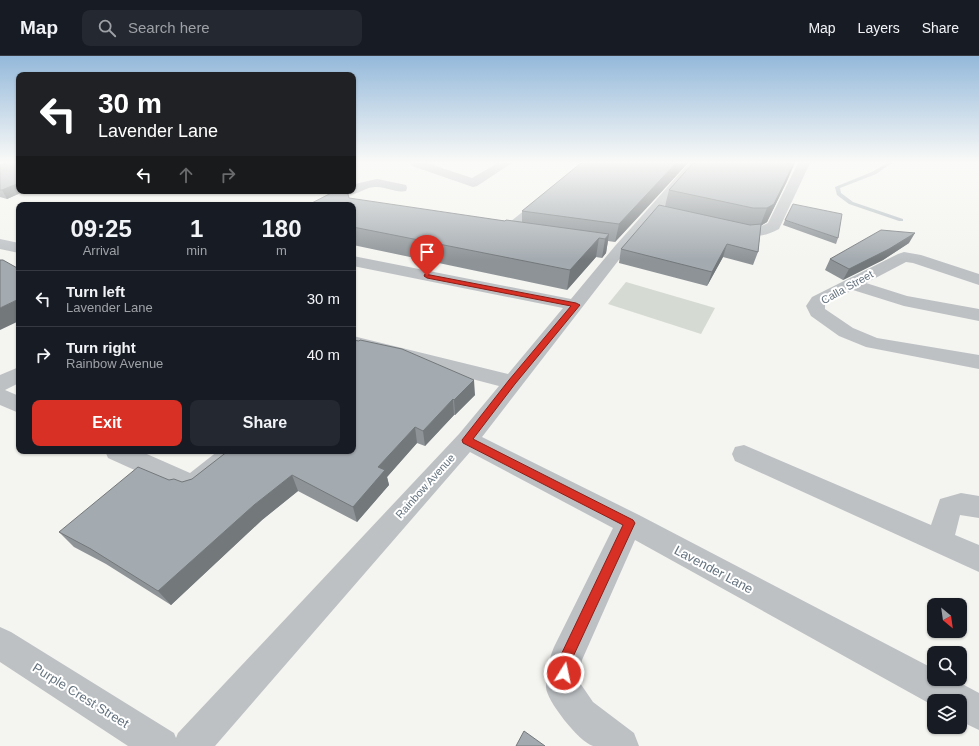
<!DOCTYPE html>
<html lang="en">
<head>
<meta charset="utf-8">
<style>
	:root { --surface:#171b24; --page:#242831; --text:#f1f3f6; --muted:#9ea1a6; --line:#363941; --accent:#d93025 }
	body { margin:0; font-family:Arial,sans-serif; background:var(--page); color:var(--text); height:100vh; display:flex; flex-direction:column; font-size:15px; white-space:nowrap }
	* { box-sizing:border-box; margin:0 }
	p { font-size:13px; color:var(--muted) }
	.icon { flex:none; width:22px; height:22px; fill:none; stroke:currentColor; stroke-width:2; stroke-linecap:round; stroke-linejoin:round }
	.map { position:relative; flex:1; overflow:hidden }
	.side { position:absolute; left:16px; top:146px; width:340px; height:252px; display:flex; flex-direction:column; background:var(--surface); border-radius:8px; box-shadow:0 1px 3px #0004 }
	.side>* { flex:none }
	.top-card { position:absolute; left:16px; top:16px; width:340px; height:122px; border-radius:8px; box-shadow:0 1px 3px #0004; background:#202124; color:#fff; overflow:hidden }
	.needle { width:26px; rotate:151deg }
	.buttons { position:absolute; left:927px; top:542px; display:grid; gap:8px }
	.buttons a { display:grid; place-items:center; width:40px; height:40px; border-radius:8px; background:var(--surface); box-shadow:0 1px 3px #0004; font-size:20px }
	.pin { position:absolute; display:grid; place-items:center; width:34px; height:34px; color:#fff; margin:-41px -17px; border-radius:50% 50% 50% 0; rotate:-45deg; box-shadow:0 0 4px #0007 }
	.pin .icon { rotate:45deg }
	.me { position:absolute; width:44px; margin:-22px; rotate:10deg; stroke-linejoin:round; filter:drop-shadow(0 0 3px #0008) }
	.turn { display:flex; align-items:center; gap:14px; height:84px; padding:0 16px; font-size:18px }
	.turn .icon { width:52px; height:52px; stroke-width:2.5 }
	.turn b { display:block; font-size:28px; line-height:34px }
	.lanes { display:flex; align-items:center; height:38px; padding:0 16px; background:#0003; justify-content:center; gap:20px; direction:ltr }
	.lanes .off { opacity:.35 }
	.eta { display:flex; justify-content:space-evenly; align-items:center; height:68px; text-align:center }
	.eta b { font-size:24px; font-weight:800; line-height:28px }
	.button { display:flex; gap:8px; margin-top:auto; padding:8px 16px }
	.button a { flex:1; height:46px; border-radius:8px; background:var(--accent); color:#fff; font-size:16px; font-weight:800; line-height:46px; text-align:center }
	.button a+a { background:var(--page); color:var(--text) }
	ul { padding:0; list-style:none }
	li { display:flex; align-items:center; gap:12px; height:56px; padding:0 16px; border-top:1px solid var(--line) }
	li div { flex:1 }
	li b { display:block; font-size:15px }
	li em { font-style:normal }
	header { display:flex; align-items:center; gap:24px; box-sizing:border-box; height:56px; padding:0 20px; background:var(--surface); border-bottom:1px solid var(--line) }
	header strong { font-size:19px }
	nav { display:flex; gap:22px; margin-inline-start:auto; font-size:14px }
	.search { width:280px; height:36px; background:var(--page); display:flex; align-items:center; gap:10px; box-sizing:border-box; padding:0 14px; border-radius:8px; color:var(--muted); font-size:15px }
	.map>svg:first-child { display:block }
	.green { fill:#d5dad2 }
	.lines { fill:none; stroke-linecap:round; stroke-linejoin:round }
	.stream { fill:#b6c0c4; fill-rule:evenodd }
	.minor { fill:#bdc1c4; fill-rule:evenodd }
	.wall { fill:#8d9397 }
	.shaded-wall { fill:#73787b }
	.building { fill:#a4abb0; stroke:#73787b }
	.route { fill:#d93025; stroke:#8d1f18 }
	.labels { text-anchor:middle; stroke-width:4; stroke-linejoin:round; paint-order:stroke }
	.street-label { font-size:11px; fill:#65737f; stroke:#fff }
	.near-street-label { font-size:13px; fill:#65737f; stroke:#fff }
</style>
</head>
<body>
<header>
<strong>Map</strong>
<div class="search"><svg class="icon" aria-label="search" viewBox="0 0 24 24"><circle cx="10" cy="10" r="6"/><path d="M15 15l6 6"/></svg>Search here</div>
<nav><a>Map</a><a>Layers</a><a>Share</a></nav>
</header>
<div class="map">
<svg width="979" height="690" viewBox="0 0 979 690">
	<rect width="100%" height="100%" fill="#f4f4f0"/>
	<path class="green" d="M626,226L715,252L701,278L608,248Z"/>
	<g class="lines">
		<path class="stream" d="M887,107H892L876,118L840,132L841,137L853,146L903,163V165H899L849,148L837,139L835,131L872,116Z"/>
		<path class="minor" d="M410,107H427L472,122L498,107H512L477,130L473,131L412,110Z
			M584,107H597L511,179L506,180L501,179L499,176L501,173Z
			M689,107H701L625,196L482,381L639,459L934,613V623H953L979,637V674L960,665V645H934V650L635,484L582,604L580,627L593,646L634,677L639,690C629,690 601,690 593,690C579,686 546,644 546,631C546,617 549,603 554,591L613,472L470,396L215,690H128L0,606V571L11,576L174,677L176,682L178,677L459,378L499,330L353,292V280L508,318L563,252L353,210V200L571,243L615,190Z
			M798,107H810L779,173C759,184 746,180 725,175L723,172L725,169C741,165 750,177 768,167Z
			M377,123L406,129L407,132L406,135C396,137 387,131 377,131C368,130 362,136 353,138L347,135H353V129L355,128Z
			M0,183L19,187V197L0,193Z
			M904,196L921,199L979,218V229L913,207L906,206L866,227L907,240L979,253V265L904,250L853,234L825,248V253L853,272L877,282L979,299V313L866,291L839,280L811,260L806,250L812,241L898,198Z
			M19,311V327L5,334L19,340V357L0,349V319Z
			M744,389L931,469L940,443L961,437L979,440V462L960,459L955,479L979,489V516L735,405L732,398L735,391Z
			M105,395H140L190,417L218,395H247L244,402L201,437L192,440L108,402Z"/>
	</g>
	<path class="wall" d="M688,107L615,186L608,185L606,197L602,202L596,201L567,234L353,189V149L505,165L522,166V155Z
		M693,107H795L787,125L767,166L761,170L758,196L753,209L723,201L707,230L619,207L621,193L665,150L669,134Z
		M0,109L19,135H25L7,143L0,141Z
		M785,164L838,182L836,188L783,169Z
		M909,187L883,204L843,224L825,214L830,203Z
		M353,284L475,339L455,359H454L425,390L417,387L387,421L389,429L357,466L298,435L262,464L171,549L106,508L74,491L59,476L169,424L182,426L192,423L353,395Z"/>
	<path class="shaded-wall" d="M676,107H688L615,186L619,168Z
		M794,107L787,125L767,166L760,170L767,152Z
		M19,127V135H25L7,143L2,134Z
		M915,177L909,187L883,204L843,224L849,213Z
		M609,178L606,197L602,202L605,183Z
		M599,182L596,201L567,234L570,214Z
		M727,188L723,201L707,230L712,216Z
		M19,243V265L0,274V252Z
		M474,324L475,339L455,359L454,344Z
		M453,343L454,359L425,390L423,375Z
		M415,371L417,387L387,421L389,429L357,466L353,451L378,411Z
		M292,419L298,435L262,464L171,549L158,535L254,449Z"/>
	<path class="building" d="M5,107H19V127L2,134H0V109Z
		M581,107H676L619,168L522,155Z
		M693,107H794L774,148L767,152H753L669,134Z
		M335,135L348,138L349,142L505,165L506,164L609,178L605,183L599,182L570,214L353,171V149H308Z
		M793,148L842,158L838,182L785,164Z
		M659,149L750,169L761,168L758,196L727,188L712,216L621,193Z
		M881,174L915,177L889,193L849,213L830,203Z
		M0,204H3L19,213V243L0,252Z
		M353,284L359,285L360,284L402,293L474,324L454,344L453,343L423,375L415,371L378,411L385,414L353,451L292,419L254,449L158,535L91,493L59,476L138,411L169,424L174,423L182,426L192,423L228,395H353Z
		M524,675L545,690H516Z"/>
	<linearGradient id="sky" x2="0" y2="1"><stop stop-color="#94b9da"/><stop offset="0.52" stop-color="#fafaf8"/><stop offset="1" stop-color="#fafaf8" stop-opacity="0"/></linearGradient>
	<rect width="979" height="204" fill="url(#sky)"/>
	<path class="route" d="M425,218L576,247L580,249L515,328L473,383L633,464L635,467L572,603L571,617L569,622L564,624L560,622L558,617L559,603L623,469L463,387L462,384L509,324L571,250L427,222L424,220Z"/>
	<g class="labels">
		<g class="street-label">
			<text transform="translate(847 231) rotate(-29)" y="4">Calla Street</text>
			<text transform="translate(425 430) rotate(-48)" y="4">Rainbow Avenue</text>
		</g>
		<g class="near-street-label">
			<text transform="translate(714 513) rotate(28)" y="5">Lavender Lane</text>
			<text transform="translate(81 639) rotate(32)" y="5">Purple Crest Street</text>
		</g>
	</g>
</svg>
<div class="buttons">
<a><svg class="needle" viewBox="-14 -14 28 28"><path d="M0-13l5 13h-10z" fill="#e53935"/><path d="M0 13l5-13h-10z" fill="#9ea1a6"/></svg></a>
<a><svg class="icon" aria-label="search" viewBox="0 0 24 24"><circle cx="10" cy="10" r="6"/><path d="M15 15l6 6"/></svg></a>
<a><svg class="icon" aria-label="layers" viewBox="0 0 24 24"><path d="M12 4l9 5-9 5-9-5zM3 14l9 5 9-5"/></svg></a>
</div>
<div class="pin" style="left:427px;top:220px;background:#d93025"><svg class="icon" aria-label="arrive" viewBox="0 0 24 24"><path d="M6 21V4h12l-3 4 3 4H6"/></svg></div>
<svg class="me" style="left:564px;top:617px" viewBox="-20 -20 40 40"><circle r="17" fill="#d93025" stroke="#fff" stroke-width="3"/><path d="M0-11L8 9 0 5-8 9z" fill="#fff"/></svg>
<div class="top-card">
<div class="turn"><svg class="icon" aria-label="left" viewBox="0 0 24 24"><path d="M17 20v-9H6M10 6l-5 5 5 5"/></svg><div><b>30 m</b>Lavender Lane</div></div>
<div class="lanes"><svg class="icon" aria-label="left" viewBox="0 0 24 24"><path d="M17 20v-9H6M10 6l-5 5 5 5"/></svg><svg class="icon off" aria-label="ahead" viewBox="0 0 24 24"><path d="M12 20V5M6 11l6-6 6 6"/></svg><svg class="icon off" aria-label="right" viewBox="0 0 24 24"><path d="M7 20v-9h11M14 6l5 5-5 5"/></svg></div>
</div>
<section class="side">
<div class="eta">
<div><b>09:25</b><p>Arrival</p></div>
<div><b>1</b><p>min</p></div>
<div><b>180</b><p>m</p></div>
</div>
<ul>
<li><svg class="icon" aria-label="left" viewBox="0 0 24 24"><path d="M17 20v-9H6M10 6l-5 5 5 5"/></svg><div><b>Turn left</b><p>Lavender Lane</p></div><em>30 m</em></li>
<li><svg class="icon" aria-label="right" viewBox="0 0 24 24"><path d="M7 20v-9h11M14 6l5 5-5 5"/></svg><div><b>Turn right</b><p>Rainbow Avenue</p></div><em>40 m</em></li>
</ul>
<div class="button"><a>Exit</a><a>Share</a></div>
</section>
</div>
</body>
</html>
